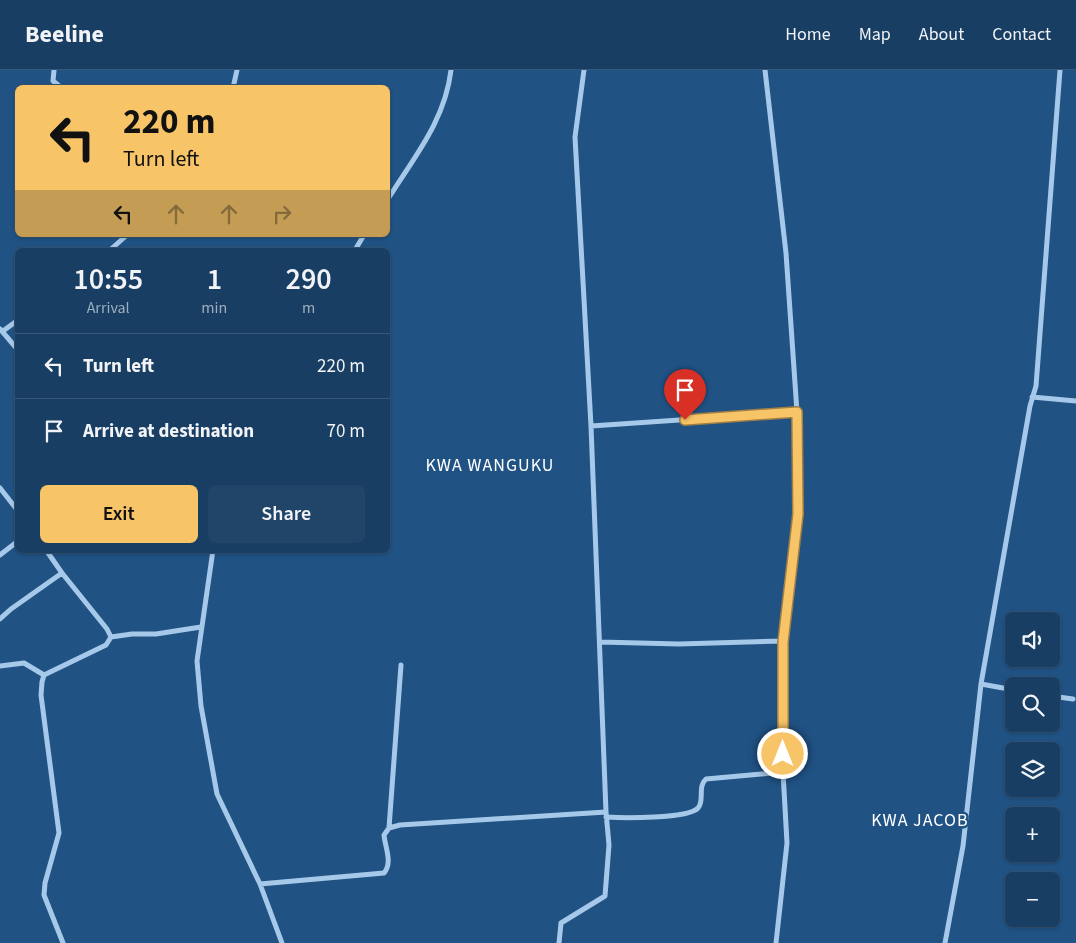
<!DOCTYPE html>
<html lang="en">
<head>
<meta charset="utf-8">
<style>
	:root { --surface:#183e63; --page:#214569; --text:#f1f3f6; --muted:#9faebe; --line:#365778; --accent:#f7c468 }
	body { margin:0; font-family:"Source Sans 3",sans-serif; background:var(--page); color:var(--text); height:100vh; display:flex; flex-direction:column; font-size:19px; white-space:nowrap }
	* { box-sizing:border-box; margin:0 }
	p { font-size:16px; color:var(--muted) }
	.icon { flex:none; width:28px; height:28px; fill:none; stroke:currentColor; stroke-width:2; stroke-linecap:round; stroke-linejoin:round }
	.map { position:relative; flex:1; overflow:hidden }
	.sheet { position:absolute; left:15px; top:178px; width:375px; height:305px; display:flex; flex-direction:column; background:var(--surface); border-radius:8px; box-shadow:0 1px 4px #0004,0 0 0 1px var(--line) }
	.sheet>* { flex:none }
	.guide { position:absolute; left:15px; top:15px; width:375px; height:152px; border-radius:8px; box-shadow:0 1px 4px #0004,0 0 0 1px var(--line); background:#f7c468; color:#111; overflow:hidden }
	.buttons { position:absolute; left:1005px; top:542px; display:grid; gap:10px }
	.buttons a { display:grid; place-items:center; width:55px; height:55px; border-radius:8px; background:var(--surface); box-shadow:0 1px 4px #0004,0 0 0 1px var(--line); font-size:25px }
	.pin { position:absolute; display:grid; place-items:center; width:42px; height:42px; color:#fff; margin:-51px -21px; border-radius:50% 50% 50% 0; rotate:-45deg; box-shadow:0 0 5px #0007 }
	.pin .icon { rotate:45deg }
	.me { position:absolute; width:55px; margin:-28px; rotate:0deg; stroke-linejoin:round; filter:drop-shadow(0 0 4px #0008) }
	.turn { display:flex; align-items:center; gap:18px; height:105px; padding:0 25px; font-size:22px }
	.turn .icon { width:65px; height:65px; stroke-width:2.5 }
	.turn b { display:block; font-size:35px; line-height:42px }
	.lanes { display:flex; align-items:center; height:48px; padding:0 25px; background:#0003; justify-content:center; gap:25px; direction:ltr }
	.lanes .off { opacity:.35 }
	.eta { display:flex; justify-content:space-evenly; align-items:center; height:85px; text-align:center }
	.eta b { font-size:30px; font-weight:600; line-height:35px }
	.button { display:flex; gap:10px; margin-top:auto; padding:10px 25px }
	.button a { flex:1; height:58px; border-radius:8px; background:var(--accent); color:#111; font-size:20px; font-weight:600; line-height:58px; text-align:center }
	.button a+a { background:var(--page); color:var(--text) }
	ul { padding:0; list-style:none }
	li { display:flex; align-items:center; gap:15px; height:65px; padding:0 25px; border-top:1px solid var(--line) }
	li div { flex:1 }
	li b { display:block; font-size:19px }
	li em { font-style:normal }
	header { display:flex; align-items:center; gap:30px; box-sizing:border-box; height:70px; padding:0 25px; background:var(--surface); border-bottom:1px solid var(--line) }
	header strong { font-size:24px }
	nav { display:flex; gap:28px; margin-inline-start:auto; font-size:18px }
	.map>svg:first-child { display:block }
	.lines { fill:none; stroke-linecap:round; stroke-linejoin:round }
	.street { stroke:#a7c9e9; stroke-width:5 }
	.route-casing { stroke:#a17f44; stroke-width:12 }
	.route { stroke:#f7c468; stroke-width:9 }
	.labels { text-anchor:middle; stroke-width:5; stroke-linejoin:round; paint-order:stroke }
	.quarter-label { font-size:18px; letter-spacing:1px; fill:#fff; stroke:#205284 }
</style>
</head>
<body>
<header>
<strong>Beeline</strong>
<nav><a>Home</a><a>Map</a><a>About</a><a>Contact</a></nav>
</header>
<div class="map">
<svg width="1076" height="873" viewBox="0 0 1076 873">
	<rect width="100%" height="100%" fill="#205284"/>
	<g class="lines">
		<path class="street" d="M54,0L53,11L62,18
			M765,0L786,183L797,342L798,443L783,571V702L787,773L776,873
			M233,18L237,0
			M388,129C414,87 445,51 451,0
			M110,180L127,165
			M355,180L364,165
			M0,259L18,280
			M3,261L18,250
			M1032,327L1076,331
			M591,356L797,342
			M0,418L18,441
			M46,480L62,503L107,559L111,567L106,575L44,605L42,612L41,625L59,763L45,813L44,825L63,873
			M213,480L197,591L201,636L217,724L260,814L282,873
			M0,485L18,471
			M0,549L11,539L62,503
			M111,567L132,564H156L201,557
			M600,572L679,574L783,571
			M0,596L24,593L44,605
			M981,614L1014,620
			M1051,626L1073,629
			M606,747C622,748 688,749 698,738C705,730 697,717 706,709L783,702
			M389,758L401,595
			M260,814L384,803C393,793 385,777 384,765L389,758L400,755L606,742
			M559,873L561,853L605,826L609,775L606,742L591,356L575,67L584,0
			M945,873L963,776L981,614L1030,336L1036,316L1060,0"/>
	</g>
	<g class="lines">
		<defs>
			<path id="route" d="M685,350L797,342L798,444L783,572V684"/>
		</defs>
		<use href="#route" class="route-casing"/>
		<use href="#route" class="route"/>
	</g>
	<g class="labels">
		<g class="quarter-label">
			<text x="490" y="401">KWA WANGUKU</text>
			<text x="920" y="756">KWA JACOB</text>
		</g>
	</g>
</svg>
<div class="buttons">
<a><svg class="icon" aria-label="sound" viewBox="0 0 24 24"><path d="M4 9h4l5-4v14l-5-4H4zM17 9q2 3 0 6"/></svg></a>
<a><svg class="icon" aria-label="search" viewBox="0 0 24 24"><circle cx="10" cy="10" r="6"/><path d="M15 15l6 6"/></svg></a>
<a><svg class="icon" aria-label="layers" viewBox="0 0 24 24"><path d="M12 4l9 5-9 5-9-5zM3 14l9 5 9-5"/></svg></a>
<a>+</a>
<a>−</a>
</div>
<div class="pin" style="left:685px;top:350px;background:#d93025"><svg class="icon" aria-label="arrive" viewBox="0 0 24 24"><path d="M6 21V4h12l-3 4 3 4H6"/></svg></div>
<svg class="me" style="left:783px;top:684px" viewBox="-20 -20 40 40"><circle r="17" fill="#f7c468" stroke="#fff" stroke-width="3"/><path d="M0-11L8 9 0 5-8 9z" fill="#fff"/></svg>
<div class="guide">
<div class="turn"><svg class="icon" aria-label="left" viewBox="0 0 24 24"><path d="M17 20v-9H6M10 6l-5 5 5 5"/></svg><div><b>220 m</b>Turn left</div></div>
<div class="lanes"><svg class="icon" aria-label="left" viewBox="0 0 24 24"><path d="M17 20v-9H6M10 6l-5 5 5 5"/></svg><svg class="icon off" aria-label="ahead" viewBox="0 0 24 24"><path d="M12 20V5M6 11l6-6 6 6"/></svg><svg class="icon off" aria-label="ahead" viewBox="0 0 24 24"><path d="M12 20V5M6 11l6-6 6 6"/></svg><svg class="icon off" aria-label="right" viewBox="0 0 24 24"><path d="M7 20v-9h11M14 6l5 5-5 5"/></svg></div>
</div>
<section class="sheet">
<div class="eta">
<div><b>10:55</b><p>Arrival</p></div>
<div><b>1</b><p>min</p></div>
<div><b>290</b><p>m</p></div>
</div>
<ul>
<li><svg class="icon" aria-label="left" viewBox="0 0 24 24"><path d="M17 20v-9H6M10 6l-5 5 5 5"/></svg><div><b>Turn left</b></div><em>220 m</em></li>
<li><svg class="icon" aria-label="arrive" viewBox="0 0 24 24"><path d="M6 21V4h12l-3 4 3 4H6"/></svg><div><b>Arrive at destination</b></div><em>70 m</em></li>
</ul>
<div class="button"><a>Exit</a><a>Share</a></div>
</section>
</div>
</body>
</html>
